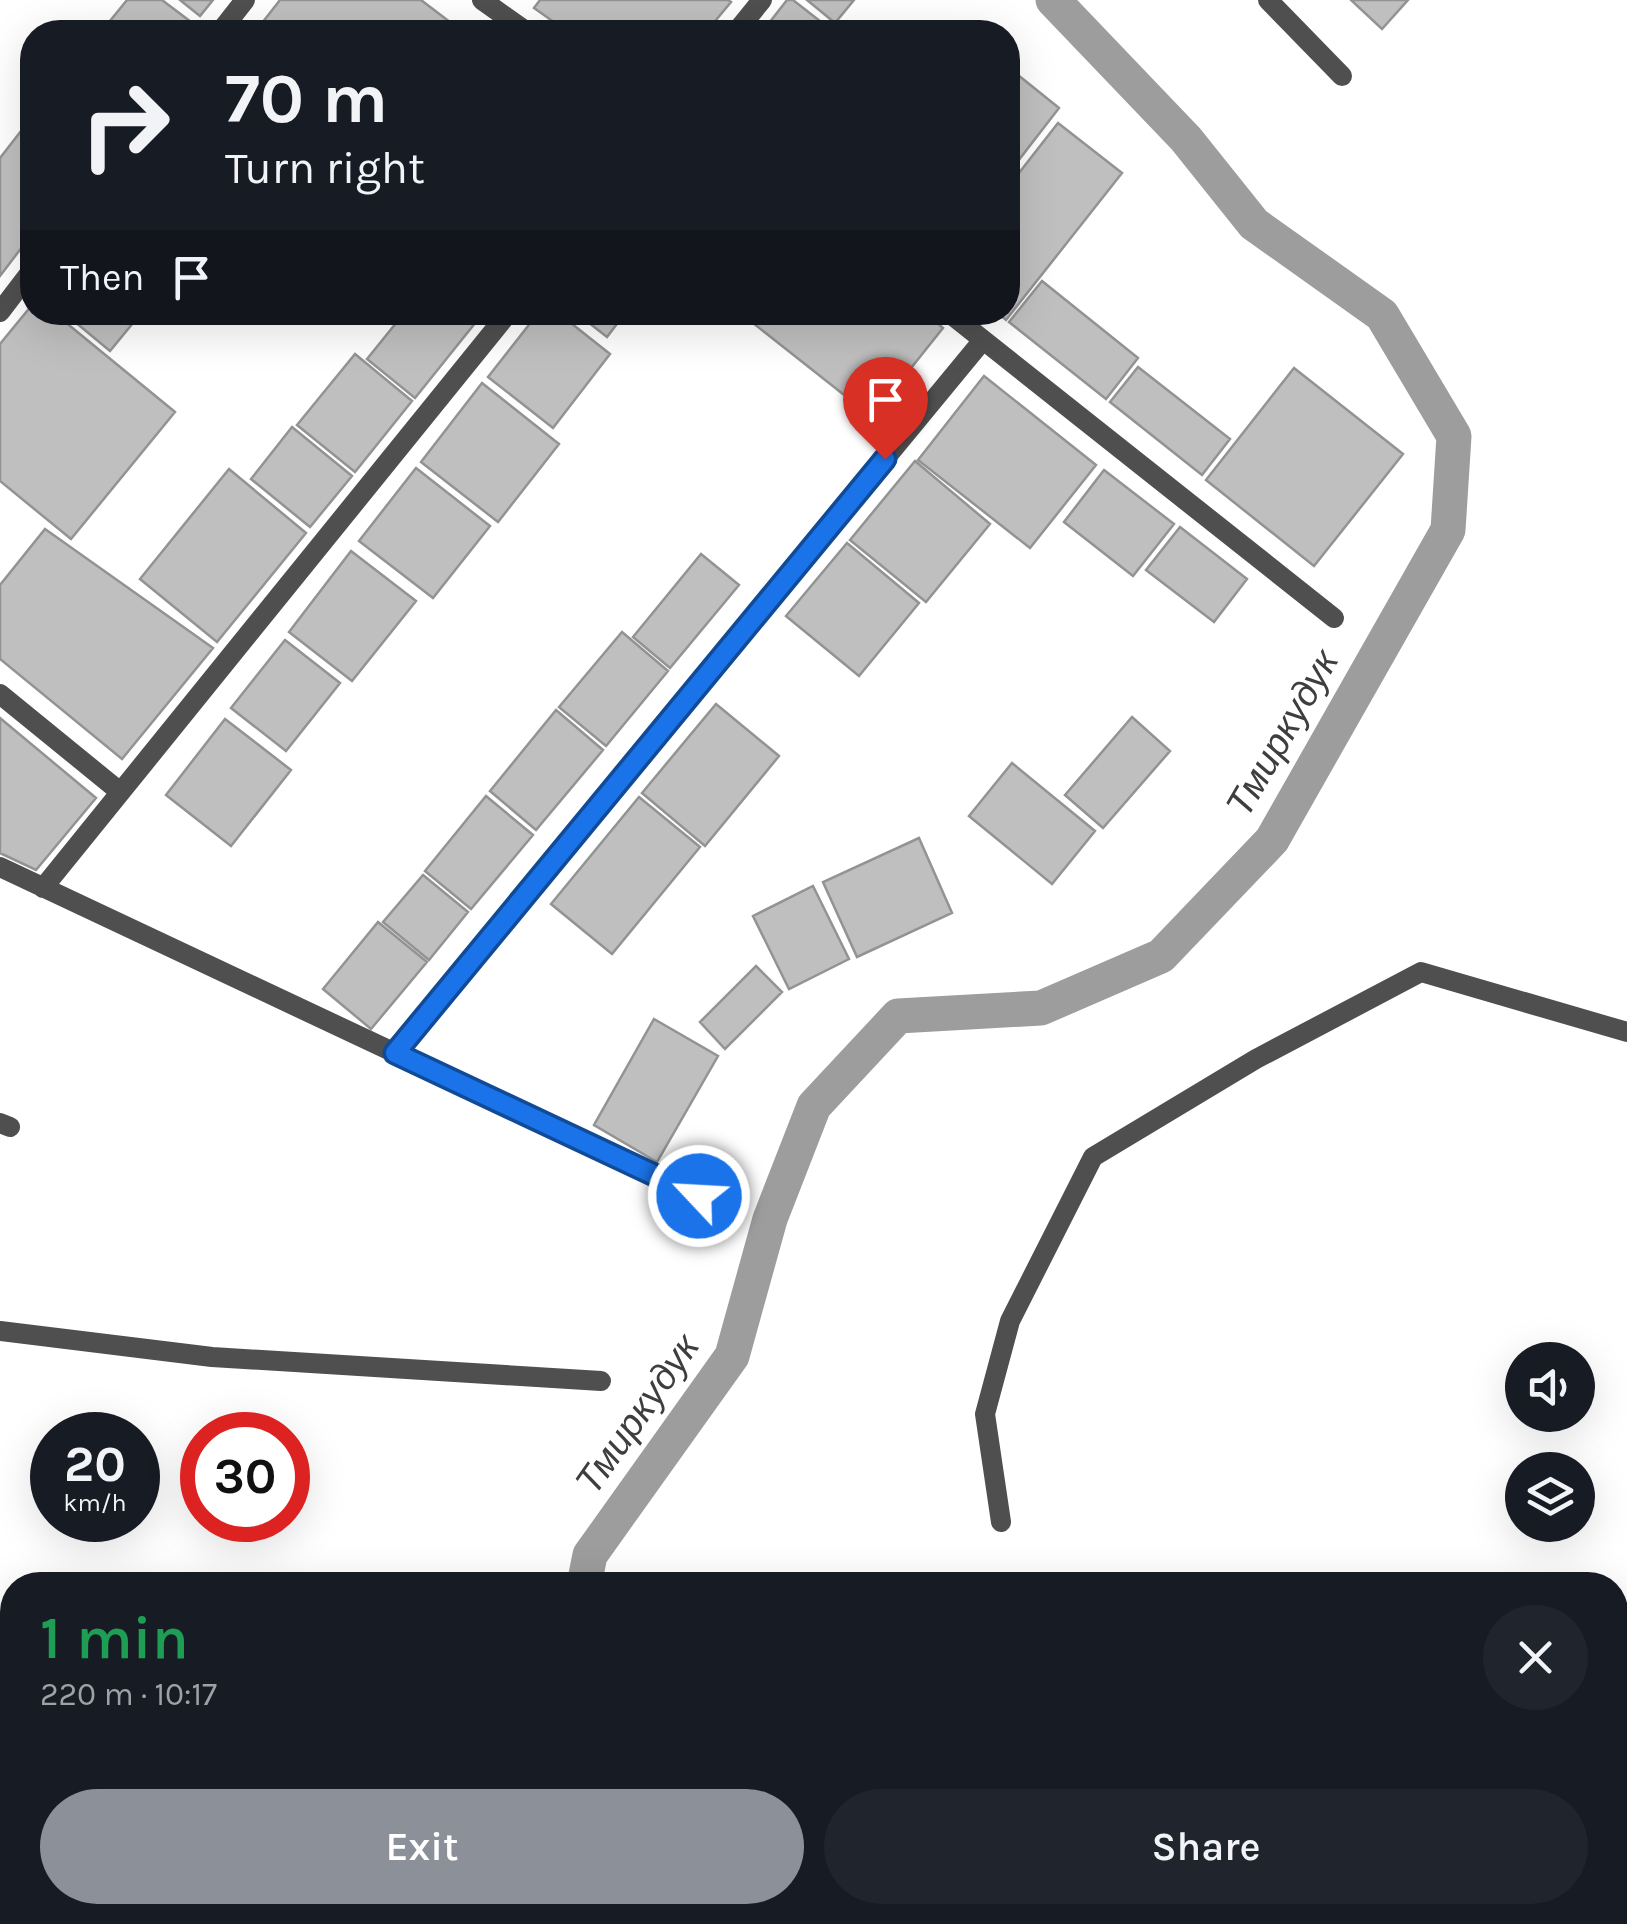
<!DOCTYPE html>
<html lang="en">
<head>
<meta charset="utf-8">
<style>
	:root { --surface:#171b24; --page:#20242c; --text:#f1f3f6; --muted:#9ea1a6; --accent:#8c9099 }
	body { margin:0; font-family:Karla,sans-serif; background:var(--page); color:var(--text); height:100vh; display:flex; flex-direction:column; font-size:38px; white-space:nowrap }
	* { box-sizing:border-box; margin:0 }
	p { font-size:32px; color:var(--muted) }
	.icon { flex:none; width:55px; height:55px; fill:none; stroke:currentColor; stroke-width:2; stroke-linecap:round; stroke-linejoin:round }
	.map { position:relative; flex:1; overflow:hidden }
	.details { position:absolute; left:0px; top:1572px; width:1628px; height:352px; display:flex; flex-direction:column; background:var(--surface); border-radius:40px 40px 0 0; box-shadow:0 10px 40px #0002 }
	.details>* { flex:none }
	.guide { position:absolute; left:20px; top:20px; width:1000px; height:305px; border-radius:40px; box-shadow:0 10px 40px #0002; background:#171b24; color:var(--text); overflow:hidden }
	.fabs { position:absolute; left:1505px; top:1342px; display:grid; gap:20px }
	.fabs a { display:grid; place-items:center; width:90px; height:90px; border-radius:50%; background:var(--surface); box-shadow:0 10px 40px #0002; font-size:50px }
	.speed { position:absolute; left:30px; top:1412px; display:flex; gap:20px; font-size:50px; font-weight:700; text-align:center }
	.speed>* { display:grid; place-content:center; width:130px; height:130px; border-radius:50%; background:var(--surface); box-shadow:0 10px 40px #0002; line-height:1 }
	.speed small { font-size:25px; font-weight:400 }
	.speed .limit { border:15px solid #d22; background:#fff; color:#111 }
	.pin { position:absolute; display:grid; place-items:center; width:85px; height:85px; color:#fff; margin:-102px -42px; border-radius:50% 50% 50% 0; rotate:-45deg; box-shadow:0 0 10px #0007 }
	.pin .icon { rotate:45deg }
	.me { position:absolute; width:110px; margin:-55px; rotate:295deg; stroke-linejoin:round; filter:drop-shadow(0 0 8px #0008) }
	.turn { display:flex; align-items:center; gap:35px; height:210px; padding:0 40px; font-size:45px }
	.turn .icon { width:130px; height:130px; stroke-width:2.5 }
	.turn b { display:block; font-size:70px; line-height:85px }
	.then { display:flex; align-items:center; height:95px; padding:0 40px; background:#0003; gap:20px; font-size:38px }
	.round { display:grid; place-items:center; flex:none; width:105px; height:105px; border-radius:52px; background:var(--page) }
	.head { display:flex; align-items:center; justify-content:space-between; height:170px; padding:0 40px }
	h1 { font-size:60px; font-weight:600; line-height:75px; color:#1e9e55 }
	.primary-button { display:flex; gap:20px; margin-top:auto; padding:20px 40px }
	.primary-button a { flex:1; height:115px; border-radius:60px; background:var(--accent); color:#fff; font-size:40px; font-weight:600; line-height:115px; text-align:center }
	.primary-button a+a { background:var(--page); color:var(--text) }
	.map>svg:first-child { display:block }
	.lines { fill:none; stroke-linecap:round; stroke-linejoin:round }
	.canal { stroke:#9d9d9d; stroke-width:35 }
	.building { fill:#bfbfbf; stroke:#939393; stroke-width:2.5 }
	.street { stroke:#4f4f4f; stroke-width:20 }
	.rail { stroke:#000; stroke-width:8; stroke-dasharray:15 5 2.5 5; stroke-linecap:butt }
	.route-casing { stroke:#114b97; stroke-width:25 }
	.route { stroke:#1a73e8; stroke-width:18 }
	.labels { text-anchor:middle; stroke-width:8; stroke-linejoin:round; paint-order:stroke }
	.water-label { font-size:38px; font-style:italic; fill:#3e3e3e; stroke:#fff }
</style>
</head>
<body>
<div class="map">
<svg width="1627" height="1924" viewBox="0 0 1627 1924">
	<rect width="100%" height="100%" fill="#fff"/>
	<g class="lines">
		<path class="canal" d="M584,1585L590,1555L732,1356L770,1219L814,1106L898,1016L1041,1008L1161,956L1272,840L1448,530L1454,436L1382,315L1254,224L1186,139L1053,0
			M849,1912L875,1924"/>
	</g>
	<path class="building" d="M127,0H162L195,25L189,32H101Z
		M180,0H213L200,16Z
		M280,0H421L463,32H255Z
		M540,0H728L731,2L706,32H568L534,8Z
		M787,0H793L834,32H762Z
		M807,0H854L835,23Z
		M1351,0H1408L1382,29Z
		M1008,67L1059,108L1008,174Z
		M32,117V234L0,276V158Z
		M1058,123L1122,173L1006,320L997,312H1008V187Z
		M1042,281L1138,358L1106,399L1009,322Z
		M32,305V312H53L175,412L71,539L0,481V344Z
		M63,312H142L110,351Z
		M405,312H484L415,398L367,359Z
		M539,312H557L610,354L553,428L488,377Z
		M575,312H626L607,337Z
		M739,312H924L943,328L872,417Z
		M355,354L412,401L355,472L297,425Z
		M1138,367L1230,439L1202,475L1110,402Z
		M1294,368L1403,454L1314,566L1206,480Z
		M984,376L1096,465L1030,548L918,460Z
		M482,383L559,444L498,522L421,462Z
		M292,427L352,476L310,527L251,479Z
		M915,461L990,524L926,602L850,540Z
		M416,468L490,526L433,598L359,541Z
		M229,469L306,533L217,642L140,579Z
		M1104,470L1174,524L1133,576L1064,522Z
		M1180,527L1247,579L1214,622L1146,570Z
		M45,529L213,648L122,759L0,659V585Z
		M847,543L919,603L859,676L786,616Z
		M351,551L416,601L352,681L289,632Z
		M701,554L739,585L670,668L633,637Z
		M622,632L668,671L606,746L559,707Z
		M285,640L340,683L286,751L231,708Z
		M716,704L779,756L705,846L642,793Z
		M556,710L603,750L536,830L490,791Z
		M1132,717L1170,751L1103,828L1065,795Z
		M0,718L96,798L36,870L0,853Z
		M225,719L291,770L231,846L166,795Z
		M1012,763L1095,831L1052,884L969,816Z
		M486,796L533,835L471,909L425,871Z
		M639,797L700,847L612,954L551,904Z
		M919,838L952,913L857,957L823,882Z
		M423,875L468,912L429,960L383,922Z
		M813,886L849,959L789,989L753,916Z
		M378,922L427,962L371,1029L323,989Z
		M756,966L782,992L725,1049L700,1022Z
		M654,1019L718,1056L657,1162L594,1125Z"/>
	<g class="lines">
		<path class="street" d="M482,0L527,32
			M1268,0L1342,76
			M220,32L245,0
			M736,32L762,0
			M0,312L32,270
			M948,312L1334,618
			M0,694L119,791
			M0,867L699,1196
			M43,888L509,312
			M395,1053L983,340
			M0,1123L10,1127
			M0,1331L212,1357L601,1381
			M1001,1522L985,1414L1010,1321L1093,1157L1256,1059L1421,972L1627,1032
			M1426,1912L1474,1924
			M1290,1924L1297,1912"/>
		<path class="rail" d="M0,1810L12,1815
			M0,1888L12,1892
			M86,1912L127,1924
			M257,1912L287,1924"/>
	</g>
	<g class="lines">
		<defs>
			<path id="route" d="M699,1196L395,1053L885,459"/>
		</defs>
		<use href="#route" class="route-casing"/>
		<use href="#route" class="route"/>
	</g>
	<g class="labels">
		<g class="water-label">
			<text transform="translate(1282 733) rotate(-60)" y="13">Тмиркудук</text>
			<text transform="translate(637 1414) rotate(-55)" y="13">Тмиркудук</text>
		</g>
	</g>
</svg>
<div class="fabs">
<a><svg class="icon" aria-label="sound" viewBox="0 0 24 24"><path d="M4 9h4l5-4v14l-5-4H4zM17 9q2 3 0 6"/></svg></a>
<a><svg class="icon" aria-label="layers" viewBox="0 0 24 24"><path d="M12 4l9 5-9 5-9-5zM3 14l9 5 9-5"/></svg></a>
</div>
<div class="speed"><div>20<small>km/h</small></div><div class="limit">30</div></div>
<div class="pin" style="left:885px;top:459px;background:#d93025"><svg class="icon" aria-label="arrive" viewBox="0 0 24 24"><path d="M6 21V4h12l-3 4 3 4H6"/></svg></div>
<svg class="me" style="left:699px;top:1196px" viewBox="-20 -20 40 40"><circle r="17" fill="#1a73e8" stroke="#fff" stroke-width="3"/><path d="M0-11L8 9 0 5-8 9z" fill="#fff"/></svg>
<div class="guide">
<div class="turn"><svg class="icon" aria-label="right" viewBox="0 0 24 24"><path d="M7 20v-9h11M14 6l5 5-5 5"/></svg><div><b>70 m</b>Turn right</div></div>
<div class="then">Then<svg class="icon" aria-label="arrive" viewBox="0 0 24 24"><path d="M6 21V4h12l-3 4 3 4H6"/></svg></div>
</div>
<section class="details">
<div class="head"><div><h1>1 min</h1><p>220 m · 10:17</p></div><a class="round"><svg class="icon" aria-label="close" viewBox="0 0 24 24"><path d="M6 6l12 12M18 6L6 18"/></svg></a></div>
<div class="primary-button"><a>Exit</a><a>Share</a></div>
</section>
</div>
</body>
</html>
